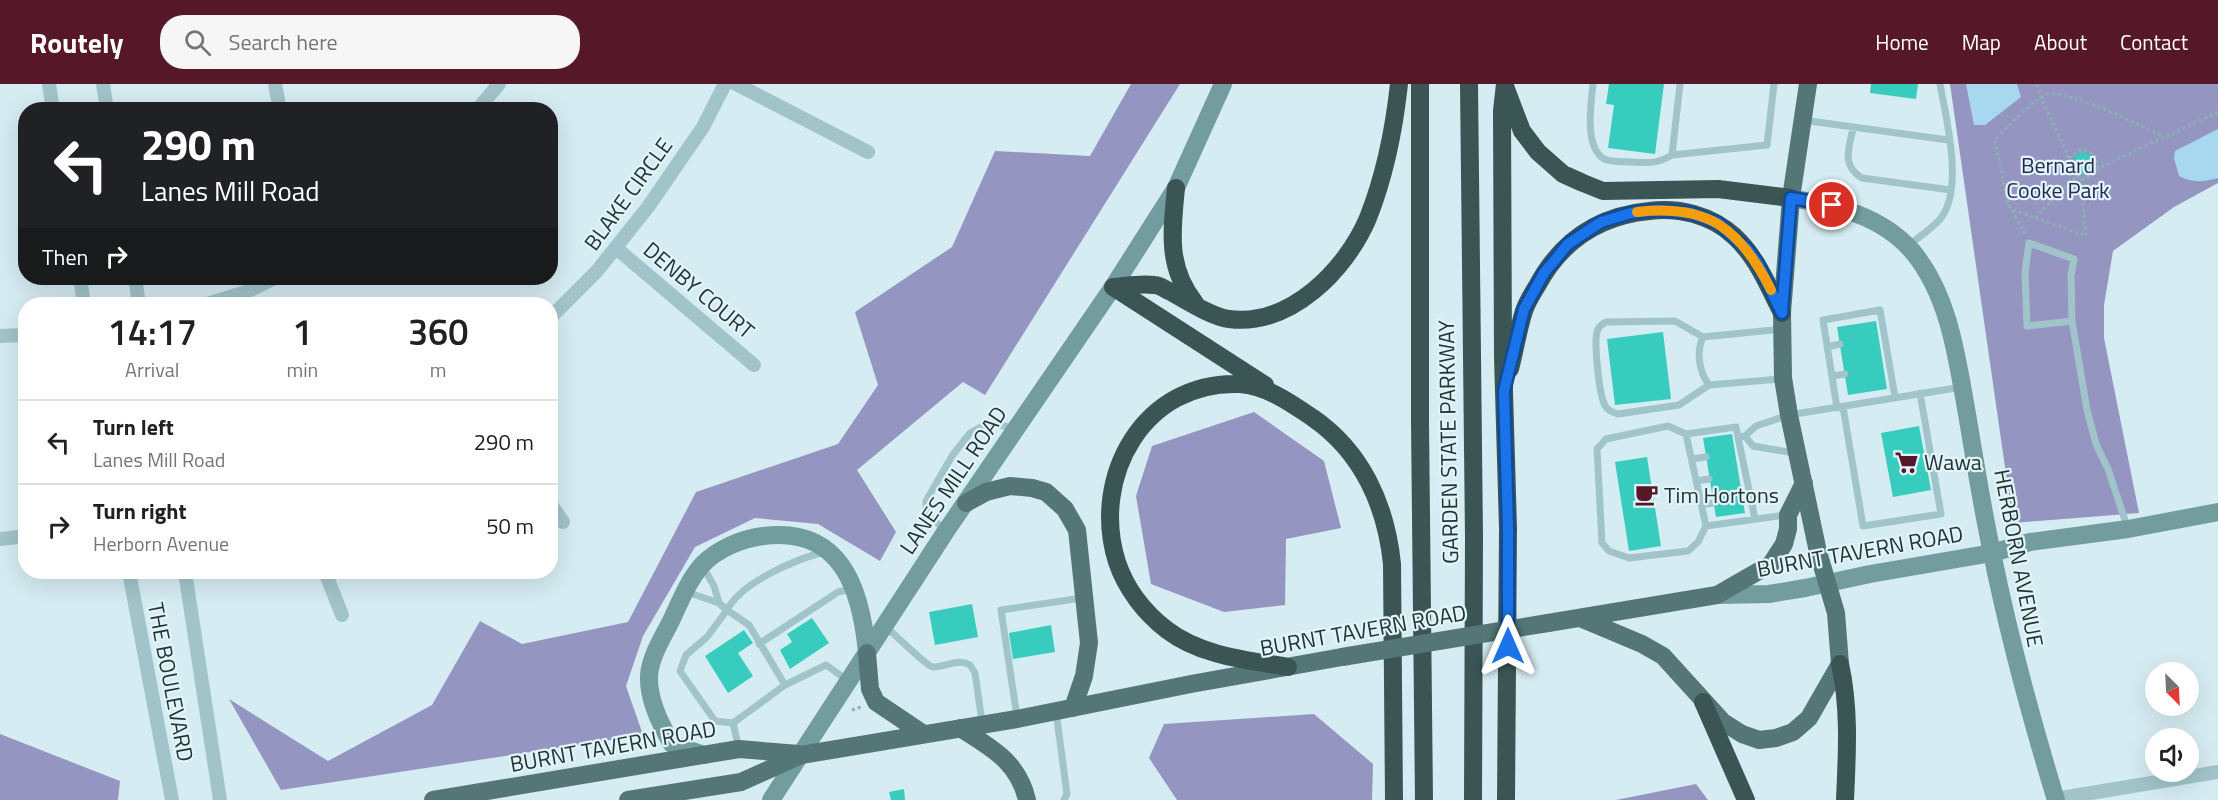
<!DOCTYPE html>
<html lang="en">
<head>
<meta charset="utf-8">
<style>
	:root { --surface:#fff; --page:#f6f6f6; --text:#202124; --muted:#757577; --line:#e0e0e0; --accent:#561828 }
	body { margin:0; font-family:"Titillium Web",sans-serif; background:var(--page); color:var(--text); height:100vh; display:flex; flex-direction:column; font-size:22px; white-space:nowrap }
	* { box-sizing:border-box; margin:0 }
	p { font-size:20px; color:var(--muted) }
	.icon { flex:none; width:33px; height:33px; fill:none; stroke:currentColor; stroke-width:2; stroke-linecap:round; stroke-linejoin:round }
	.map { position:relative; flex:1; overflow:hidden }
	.sheet { position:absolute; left:18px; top:213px; width:540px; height:282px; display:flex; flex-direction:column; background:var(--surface); border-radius:24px; box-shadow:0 6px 24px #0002 }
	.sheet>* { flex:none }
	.guide { position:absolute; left:18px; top:18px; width:540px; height:183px; border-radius:24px; box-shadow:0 6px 24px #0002; background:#202124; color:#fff; overflow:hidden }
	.needle { width:39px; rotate:156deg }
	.tools { position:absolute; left:2145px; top:578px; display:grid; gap:12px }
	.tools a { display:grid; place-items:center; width:54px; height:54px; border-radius:50%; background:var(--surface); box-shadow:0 6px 24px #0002; font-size:30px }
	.pin { position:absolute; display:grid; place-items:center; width:51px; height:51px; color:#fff; margin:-26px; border:3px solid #fff; border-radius:50%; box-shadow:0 2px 6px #0007 }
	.me { position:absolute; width:66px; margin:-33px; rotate:0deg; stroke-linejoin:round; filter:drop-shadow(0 0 4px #0008) }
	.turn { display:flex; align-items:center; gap:21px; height:126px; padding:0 24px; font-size:27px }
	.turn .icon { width:78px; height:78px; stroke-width:2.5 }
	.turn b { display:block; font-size:42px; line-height:51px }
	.then { display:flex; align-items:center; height:57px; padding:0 24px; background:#0003; gap:12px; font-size:22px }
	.eta { display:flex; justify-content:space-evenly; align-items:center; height:102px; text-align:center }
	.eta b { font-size:36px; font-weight:600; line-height:42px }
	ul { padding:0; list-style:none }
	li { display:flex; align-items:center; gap:18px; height:84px; padding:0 24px; border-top:2px solid var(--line) }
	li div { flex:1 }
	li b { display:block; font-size:22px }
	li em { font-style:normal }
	header { display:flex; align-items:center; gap:36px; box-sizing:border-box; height:84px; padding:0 30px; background:var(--accent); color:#fff }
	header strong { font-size:28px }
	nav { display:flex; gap:33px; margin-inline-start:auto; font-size:21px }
	.search { width:420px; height:54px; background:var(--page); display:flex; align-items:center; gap:15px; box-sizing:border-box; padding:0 21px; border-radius:24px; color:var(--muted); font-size:22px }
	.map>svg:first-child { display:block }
	.green { fill:#9595c1 }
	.sand { fill:#a8d8f0 }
	.building { fill:#38ccbf }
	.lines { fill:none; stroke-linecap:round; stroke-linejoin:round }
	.path { stroke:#8bb1b5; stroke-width:3; stroke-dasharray:3 3; stroke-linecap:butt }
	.lane { stroke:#a1c4ca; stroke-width:7 }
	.street { stroke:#a1c4ca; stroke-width:14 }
	.secondary { stroke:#729c9d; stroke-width:18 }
	.primary { stroke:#547676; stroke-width:18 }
	.highway { stroke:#3b5554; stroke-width:18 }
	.primary-bridge { stroke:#547676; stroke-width:18 }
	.route-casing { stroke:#114b97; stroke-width:15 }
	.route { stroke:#1a73e8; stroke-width:10 }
	.slow { stroke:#f59e0b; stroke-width:10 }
	.labels { text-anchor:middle; stroke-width:4.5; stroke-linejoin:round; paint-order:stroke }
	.park-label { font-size:22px; fill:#282753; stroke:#e1f4f9 }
	.street-label { font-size:22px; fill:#243333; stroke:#e1f4f9 }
	.poi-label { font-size:22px; fill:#243333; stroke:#e1f4f9; text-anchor:start }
</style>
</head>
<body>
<header>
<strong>Routely</strong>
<div class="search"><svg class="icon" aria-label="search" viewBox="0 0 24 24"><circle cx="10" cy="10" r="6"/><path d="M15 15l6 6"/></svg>Search here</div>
<nav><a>Home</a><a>Map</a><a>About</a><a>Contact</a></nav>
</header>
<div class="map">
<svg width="2218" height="716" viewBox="0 0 2218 716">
	<rect width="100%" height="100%" fill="#d5ecf2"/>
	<path class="green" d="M1131,0H1180L985,311L963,298L857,386L896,448L880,477L818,440L755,434L695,463L643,552L626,602L643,651L281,706L229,615L328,677L432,621L480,537L522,560L628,538L696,408L838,360L878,301L855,228L952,163L995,67L1090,72Z
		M1950,0H2218V99L2174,123L2113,167L2104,221V254L2139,429L2013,439Z
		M1254,328L1324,377L1341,444L1286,455L1285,521L1224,528L1151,500L1136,412L1152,362Z
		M1314,630L1373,680L1372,716H1177L1149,674L1164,640Z
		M0,650L120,697L118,716H0Z
		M1696,700L1708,716H1616Z"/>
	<path class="sand" d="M1966,0H2017L2021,13L1985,41H1974Z
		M2218,45V94C2204,98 2191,99 2179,92L2174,74L2175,67Z"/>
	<path class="building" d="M1609,0H1664L1655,70L1608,64L1614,21L1606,20Z
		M1871,0H1918L1916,15L1870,9Z
		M2081,68L2092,72L2094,84L2085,91L2074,87L2072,76Z
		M1876,237L1887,305L1848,311L1837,243Z
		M1663,248L1671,315L1615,321L1607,255Z
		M1919,342L1931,406L1893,413L1881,349Z
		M1732,350L1745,429L1716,433L1703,354Z
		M1647,373L1661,462L1629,467L1615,378Z
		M972,520L978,553L935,561L929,528Z
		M812,534L829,559L790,585L780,566L792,558L787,550Z
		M1051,541L1055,568L1013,575L1009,549Z
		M744,546L753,559L738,569L753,592L728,609L705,572Z
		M904,705L905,716H891L889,708Z"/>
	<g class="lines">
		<path class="path" d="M2037,0L2041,14L2067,69L2071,90L2086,95L2103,82L2218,28
			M2069,74L2081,65L2095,70L2098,85
			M2013,126L2086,152L2081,93
			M2035,134L2077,92
			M2025,150L2008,119L1995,56C2005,45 2035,14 2048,10C2064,5 2147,43 2164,53
			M852,626L861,623"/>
		<path class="lane" d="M1593,0C1591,20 1584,63 1604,75C1611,78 1624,78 1632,78C1649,79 1657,80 1672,71
			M1680,0L1672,71L1767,61L1774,0
			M1802,36L1948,56
			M1853,44C1849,65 1841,81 1862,94L1951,106
			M1909,161C1919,153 1933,144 1941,134C1964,104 1946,34 1940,0
			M2072,237L2027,242L2025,188L2029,159L2074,175L2071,191L2072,237L2087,326L2096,360L2108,385L2128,445
			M1703,253L1675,237L1606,238C1602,240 1598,243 1597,248C1594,260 1599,308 1604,319C1606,326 1612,328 1618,330L1679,321L1709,301
			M1827,263L1840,260
			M1832,292L1845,290
			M1781,295L1709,301C1699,288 1696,268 1703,253L1782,245
			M1843,323L1863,442L1941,430L1920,309
			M1837,324L1823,236L1880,226L1895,313
			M1686,350L1706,442L1698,458L1688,467L1629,474L1609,467L1602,459L1597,365L1606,355L1668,342L1686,350L1736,343L1738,353L1745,352
			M1738,353L1755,435
			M1794,369L1753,362L1745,352L1756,342L1789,331L1962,303
			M1692,375L1706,373
			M1696,397L1709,395
			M1701,421L1713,419
			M1706,442L1786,431
			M944,445L926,429V417L952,372L970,349L988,339L1015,344
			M687,508L719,519L714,502L703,483
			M719,519L727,526L707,553L686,571L680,587L715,637L733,639L739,665
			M886,543C894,550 928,583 933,583C946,583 958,574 970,581L975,589L982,638
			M759,560L838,508L852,505
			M785,601L749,541L727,526C742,498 794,476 824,468
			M1056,628L1067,710L1064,716
			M1017,633L1001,526L1082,514
			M733,639L785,601L826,581L847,596"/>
		<path class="street" d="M49,0L53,26
			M103,0L107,26
			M275,0L280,26
			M736,0L868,68
			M477,26L499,0
			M616,164L754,281
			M80,194L84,220
			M135,194L139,220
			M207,220L246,208L275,194
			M550,234L597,187L648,123L703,43L725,0
			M0,252L26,251
			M550,419L563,438
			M0,455L26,452
			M129,488L172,716
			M185,488L220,716
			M325,488L342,531
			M2055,715L2218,688"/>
		<path class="secondary" d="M1791,114C1837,122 1881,131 1913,168C1950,213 1957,275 1967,330C1975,377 1982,423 1992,469C2009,553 2031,634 2056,716
			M1717,511L1769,510L1805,504L1870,490L1992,469L2030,458L2128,445L2218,428
			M704,671L672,660C660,640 648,616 649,592C650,573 663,553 671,537C680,518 688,497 702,481C717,465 741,455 763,452C841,442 861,504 867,569
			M771,716L946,447L1113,203L1176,104L1223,0"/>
		<path class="primary" d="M966,419L986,408L1010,402L1032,404L1046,408L1065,425L1077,446L1089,559L1084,592L1073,624
			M1580,534L1642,560L1663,572L1723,638L1742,650L1759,656L1776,654L1793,648L1809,634L1840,580L1836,529L1818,468L1789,331L1783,294L1782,229L1791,114L1808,0
			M1548,539L1717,511L1771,480L1784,460L1788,445V431L1804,399
			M867,569L870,605L876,618L922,649
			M960,644C991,664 1018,677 1027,716
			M433,716L739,665L799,670
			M628,716L741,698L801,671L1017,635L1191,600L1342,573"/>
		<path class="highway" d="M1420,0V338L1424,716
			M1469,0L1474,453L1473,716
			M1505,0L1502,27L1503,273L1508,444L1506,716
			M1506,5L1522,47L1538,68L1563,90L1583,99L1603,107L1718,105L1791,114
			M1176,104C1172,147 1166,182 1195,219
			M1113,203C1126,202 1142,199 1154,201C1160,201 1166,206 1171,208C1187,217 1212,233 1229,235C1290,243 1346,186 1368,134C1385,91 1394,46 1399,0
			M1113,203L1265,301
			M1510,285C1515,266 1518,246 1524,227C1527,218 1532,210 1537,202C1561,157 1598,132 1649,127C1679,123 1711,131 1734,152C1757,173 1768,202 1782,229
			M1840,580C1850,625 1847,670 1845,716
			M1288,583C1247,576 1201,572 1167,546C1145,529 1126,505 1117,478C1090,393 1144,296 1240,300C1267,302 1291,319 1313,334C1362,368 1386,421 1392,480L1394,716
			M1703,618L1746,716"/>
		<path class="primary-bridge" d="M1342,573L1548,539"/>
	</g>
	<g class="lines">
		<defs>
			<path id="route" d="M1508,562V444L1504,307L1524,225L1544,189L1568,160L1601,138L1631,129L1659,126L1691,129L1718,139L1748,166L1758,180L1782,229L1791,114L1832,121"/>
		</defs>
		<use href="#route" class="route-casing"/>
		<use href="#route" class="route"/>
		<path class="slow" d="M1637,128C1708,120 1740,144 1771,206"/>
	</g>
	<defs>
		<symbol id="supermarket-bare" viewBox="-9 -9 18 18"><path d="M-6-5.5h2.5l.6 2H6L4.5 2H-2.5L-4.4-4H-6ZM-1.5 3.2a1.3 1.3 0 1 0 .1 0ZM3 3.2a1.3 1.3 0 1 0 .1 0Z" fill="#561828" stroke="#e1f4f9" stroke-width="2.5" paint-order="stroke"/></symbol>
		<symbol id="cafe-bare" viewBox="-9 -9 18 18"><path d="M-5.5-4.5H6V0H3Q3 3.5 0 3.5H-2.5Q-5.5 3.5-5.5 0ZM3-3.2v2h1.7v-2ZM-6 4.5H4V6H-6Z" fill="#561828" stroke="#e1f4f9" stroke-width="2.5" paint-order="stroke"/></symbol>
	</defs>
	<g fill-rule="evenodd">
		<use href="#supermarket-bare" x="1890" y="362" width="33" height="33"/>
		<use href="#cafe-bare" x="1630" y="394" width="33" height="33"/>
	</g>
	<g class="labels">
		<g class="park-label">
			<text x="2058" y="89">Bernard<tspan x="2058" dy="25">Cooke Park</tspan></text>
		</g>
		<g class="street-label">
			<text transform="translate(628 110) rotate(-54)" y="8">BLAKE CIRCLE</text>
			<text transform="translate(699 206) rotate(40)" y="8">DENBY COURT</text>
			<text transform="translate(1448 358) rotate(-91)" y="8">GARDEN STATE PARKWAY</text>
			<text transform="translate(953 396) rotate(-56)" y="8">LANES MILL ROAD</text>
			<text transform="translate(1860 467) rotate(-10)" y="8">BURNT TAVERN ROAD</text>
			<text transform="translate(2019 474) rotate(79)" y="8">HERBORN AVENUE</text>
			<text transform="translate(1363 546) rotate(-10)" y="8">BURNT TAVERN ROAD</text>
			<text transform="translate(171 598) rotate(79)" y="8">THE BOULEVARD</text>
			<text transform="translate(613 662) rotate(-10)" y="8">BURNT TAVERN ROAD</text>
		</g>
		<g class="poi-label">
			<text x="1924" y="386">Wawa</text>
			<text x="1664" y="419">Tim Hortons</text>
		</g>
	</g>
</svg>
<div class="tools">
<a><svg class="needle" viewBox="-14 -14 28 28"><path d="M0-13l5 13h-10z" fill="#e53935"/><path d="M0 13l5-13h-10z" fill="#757577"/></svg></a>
<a><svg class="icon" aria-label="sound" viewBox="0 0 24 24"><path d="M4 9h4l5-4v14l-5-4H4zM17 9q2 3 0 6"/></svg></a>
</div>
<div class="pin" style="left:1832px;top:121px;background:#d93025"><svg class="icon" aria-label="arrive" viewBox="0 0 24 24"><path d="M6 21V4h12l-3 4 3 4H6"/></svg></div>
<svg class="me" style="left:1508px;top:562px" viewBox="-20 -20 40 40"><path d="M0-17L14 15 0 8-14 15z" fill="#1a73e8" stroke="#fff" stroke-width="4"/></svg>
<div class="guide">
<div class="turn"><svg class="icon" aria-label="left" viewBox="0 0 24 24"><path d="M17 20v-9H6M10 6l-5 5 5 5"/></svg><div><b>290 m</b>Lanes Mill Road</div></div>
<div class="then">Then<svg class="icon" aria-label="right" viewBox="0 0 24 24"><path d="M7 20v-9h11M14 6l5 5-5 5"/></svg></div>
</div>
<section class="sheet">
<div class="eta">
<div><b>14:17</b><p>Arrival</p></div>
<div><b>1</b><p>min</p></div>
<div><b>360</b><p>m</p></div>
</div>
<ul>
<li><svg class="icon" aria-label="left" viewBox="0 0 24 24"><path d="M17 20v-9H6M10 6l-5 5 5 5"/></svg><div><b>Turn left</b><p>Lanes Mill Road</p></div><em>290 m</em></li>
<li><svg class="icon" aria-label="right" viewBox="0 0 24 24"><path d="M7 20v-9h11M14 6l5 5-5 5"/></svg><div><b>Turn right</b><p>Herborn Avenue</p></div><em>50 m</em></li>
</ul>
</section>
</div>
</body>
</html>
